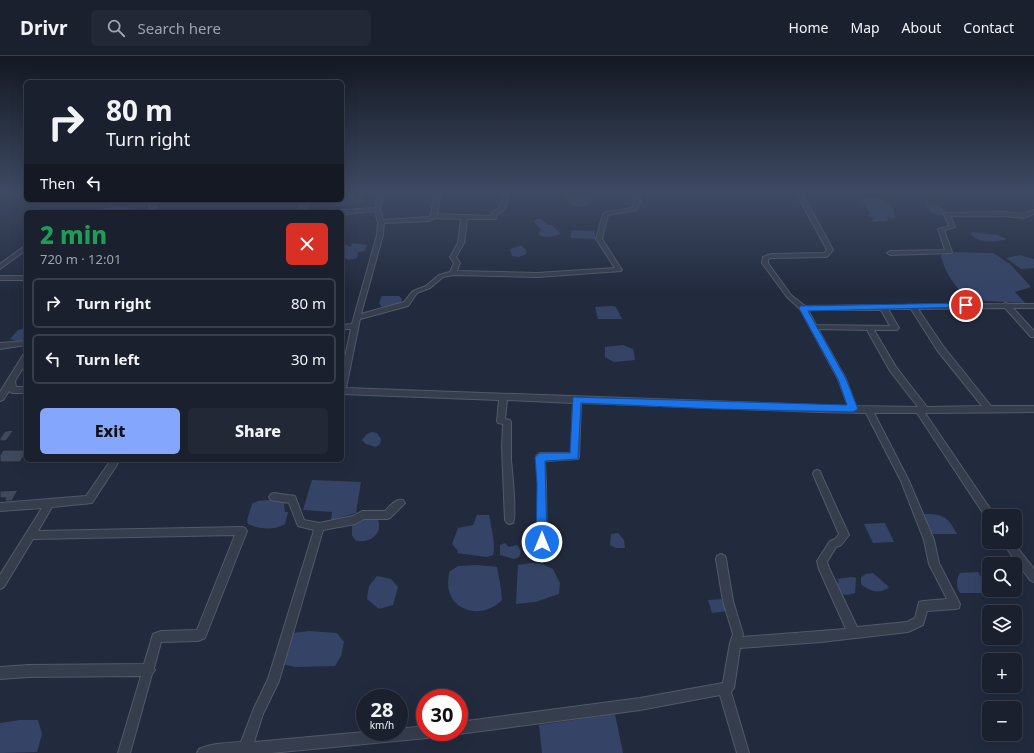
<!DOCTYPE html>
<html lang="en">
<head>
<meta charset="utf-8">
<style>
	:root { --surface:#1a202e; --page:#232836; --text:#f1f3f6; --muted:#9fa3aa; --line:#383e4a; --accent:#84a6fc }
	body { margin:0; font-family:"Noto Sans",sans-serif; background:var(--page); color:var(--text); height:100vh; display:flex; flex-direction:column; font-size:15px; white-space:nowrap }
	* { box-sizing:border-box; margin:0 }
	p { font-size:13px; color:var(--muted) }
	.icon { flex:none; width:22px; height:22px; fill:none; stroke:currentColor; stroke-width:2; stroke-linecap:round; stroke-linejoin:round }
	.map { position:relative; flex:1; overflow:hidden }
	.side { position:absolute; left:24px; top:154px; width:320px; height:252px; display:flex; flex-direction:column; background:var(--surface); border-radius:6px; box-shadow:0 4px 16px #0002,0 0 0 1px var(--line) }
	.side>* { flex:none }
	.hud { position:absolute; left:24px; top:24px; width:320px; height:122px; border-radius:6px; box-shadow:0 4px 16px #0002,0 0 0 1px var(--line); background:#1a202e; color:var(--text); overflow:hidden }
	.controls { position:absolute; left:982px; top:453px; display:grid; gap:8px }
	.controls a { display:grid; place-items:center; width:40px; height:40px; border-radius:6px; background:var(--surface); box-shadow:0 4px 16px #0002,0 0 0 1px var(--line); font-size:20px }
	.speed { position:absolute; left:356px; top:633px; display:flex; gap:8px; font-size:20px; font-weight:700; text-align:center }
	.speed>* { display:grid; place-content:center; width:52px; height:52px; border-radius:50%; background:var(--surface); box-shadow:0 4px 16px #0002,0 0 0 1px var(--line); line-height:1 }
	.speed small { font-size:10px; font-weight:400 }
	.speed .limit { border:6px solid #d22; background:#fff; color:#111 }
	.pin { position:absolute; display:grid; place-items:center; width:34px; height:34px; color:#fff; margin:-17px; border:2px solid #fff; border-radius:50%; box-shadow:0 1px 4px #0007 }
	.me { position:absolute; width:44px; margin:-22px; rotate:0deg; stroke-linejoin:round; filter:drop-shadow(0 0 3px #0008) }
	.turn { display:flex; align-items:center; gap:14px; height:84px; padding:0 16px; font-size:18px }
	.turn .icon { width:52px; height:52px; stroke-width:2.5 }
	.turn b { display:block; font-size:28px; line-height:34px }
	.then { display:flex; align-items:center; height:38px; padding:0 16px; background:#0003; gap:8px; font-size:15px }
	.round { display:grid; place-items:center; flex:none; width:42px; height:42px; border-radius:6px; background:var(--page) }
	.summary { display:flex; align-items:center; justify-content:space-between; height:68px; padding:0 16px }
	h1 { font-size:24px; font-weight:800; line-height:30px; color:#1e9e55 }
	.button { display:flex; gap:8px; margin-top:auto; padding:8px 16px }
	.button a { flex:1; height:46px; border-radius:6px; background:var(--accent); color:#111; font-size:16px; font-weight:800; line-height:46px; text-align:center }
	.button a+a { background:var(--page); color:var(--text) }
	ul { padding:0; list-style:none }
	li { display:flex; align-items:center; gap:12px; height:50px; margin:0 8px 6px; padding:0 8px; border:2px solid var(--line); border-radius:6px }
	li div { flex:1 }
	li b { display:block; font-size:15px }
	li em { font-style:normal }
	header { display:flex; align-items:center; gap:24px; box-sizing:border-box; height:56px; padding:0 20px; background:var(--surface); border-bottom:1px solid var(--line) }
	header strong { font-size:19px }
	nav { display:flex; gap:22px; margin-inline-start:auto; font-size:14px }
	.search { width:280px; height:36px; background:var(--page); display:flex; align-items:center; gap:10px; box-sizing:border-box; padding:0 14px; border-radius:6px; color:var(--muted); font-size:15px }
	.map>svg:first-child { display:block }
	.water { fill:#354466 }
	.building { fill:#3e495d; stroke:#1e2535 }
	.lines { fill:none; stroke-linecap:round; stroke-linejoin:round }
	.street-casing { stroke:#525969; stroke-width:2 }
	.secondary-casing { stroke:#525969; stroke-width:1 }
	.street { fill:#363e4e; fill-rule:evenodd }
	.secondary { fill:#444c61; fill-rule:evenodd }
	.route { fill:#1a73e8; stroke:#114b97 }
</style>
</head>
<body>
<header>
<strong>Drivr</strong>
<div class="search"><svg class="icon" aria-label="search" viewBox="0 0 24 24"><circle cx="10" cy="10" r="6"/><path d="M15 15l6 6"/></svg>Search here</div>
<nav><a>Home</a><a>Map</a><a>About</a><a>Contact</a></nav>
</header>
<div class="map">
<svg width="1034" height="697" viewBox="0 0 1034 697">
	<rect width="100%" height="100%" fill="#222b3e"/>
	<path class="water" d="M342,137H360L364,145C359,150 326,152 320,148V144H342Z
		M571,138L589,139L592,147L585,150L570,149L565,141L566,139Z
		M860,141C873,141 885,141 893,152C894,155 894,158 896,161L893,163L887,161L888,165L873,166L872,164L875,162L867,160L870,158Z
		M937,149L945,155V160L932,157L926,150Z
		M118,150L144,154L146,156H99L105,152Z
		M536,163H541L548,169H552L561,178C553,181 545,183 538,178L541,174L534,166Z
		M574,174L594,175L596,183L571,182V175Z
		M972,176L997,179L1007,183C996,186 977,188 970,177Z
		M344,187L350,191L352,189L350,187L367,189L365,195L358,196L357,202L349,204L342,201Z
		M519,190H522L526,194V198L519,201L512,200L510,193Z
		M944,196L993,197L1010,208L1031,231L1015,236L1025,247L968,244C956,231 945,218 941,200Z
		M1020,199L1034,203V212L1021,213L1006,202Z
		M382,240H399L402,243L400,249L382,251L379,247Z
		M612,250L616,251L622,263H598L595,251Z
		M26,272V285H17L10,283L18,274Z
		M623,289L633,293L635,304L614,306L605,301V291Z
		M372,376L377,377L381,383L380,388L376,391L366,388L362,384L367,378Z
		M312,424L361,426L356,457L331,464L332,456L303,454Z
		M268,444L286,446L284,449L285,456H288L285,468C274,475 259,473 248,468L247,464L252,448L258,445Z
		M921,458C942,458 947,459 957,478H932Z
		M477,459H489C491,469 496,491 493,499L487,501L457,497L458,495L452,488L458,472L473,469Z
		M368,462L378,464C384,479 367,489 355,484L352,479V470L361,463Z
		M885,467L894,486L873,487L864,468Z
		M618,477L624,484L625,492H616L610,489L611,478Z
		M505,487L509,491L517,489L521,495L519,501L514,503L500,499V489Z
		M531,507L542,508L553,513L560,527L559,538L535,546L516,548L518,509Z
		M478,509L497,511L501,533L502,544C486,561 456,559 449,535C447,529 449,521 449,516L458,510Z
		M978,516L991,537H960C956,530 956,524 960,517Z
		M873,517L889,531C880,539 869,535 861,528V521L866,518Z
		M377,520L391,523L398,531L393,549L379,553L367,543L369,530Z
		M852,521L856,522L855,537L847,539L839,538L833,528L839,526L837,523Z
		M725,543L728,555L712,557L708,544Z
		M309,575L337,577L344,586L341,600L335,610L295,611L283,608L288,584L293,577Z
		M615,658L623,697H542L539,669Z
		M20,664H38L42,678L37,696L0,697V667Z"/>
	<path class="building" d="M14,374L6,385H0V382L5,375Z
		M3,394H26V397L20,406H0V399Z
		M18,434L12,445H4L6,442H0V435Z"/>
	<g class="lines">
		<defs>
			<path id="street" d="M377,137H383L384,139L380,153L383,164L429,161L431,159L435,137H441L437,158L491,160L492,157L499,152L503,137H509L505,153L497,159L496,163H467L464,187L456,201L460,207L457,215L537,217L615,212L596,183L603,158L606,156L633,152L634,145L633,137H639L640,145L637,154L608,159L602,183L622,214L621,215L537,221L453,219L443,221L430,232L417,237L408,250L360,263L346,332L848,350L838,323L800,253L787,241L762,207L763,201L771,198L824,197L827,194L796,137H802L833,194L828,200L826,201L772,202L768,203V207L791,239L805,250L1003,248L1006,247L1009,248H1034V252H1013L1034,275V281H1031L1005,252L918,253L943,290L991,350H1034V356L925,357L995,460H989V464L987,463L917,357H874L909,425L934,484L939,507L960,548L959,552L955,553L927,555L923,569L908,576L821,586L740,592L734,632L731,636L749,697H737L720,639L640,654L459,678L455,676H459V666L640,642L723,627L730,587L733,578L723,545L716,503L717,500L721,498L725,500L726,503L733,545L743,578L742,581L846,573L819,513L817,505L830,485L835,483L839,478L813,418L814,415L817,414L820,415L821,418L849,479L841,489L836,491L827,506L829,512L857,571L907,566L915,562L919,546L923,545L947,543L929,508L924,484L901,425L866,357L819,356L581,347L579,401L578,403L545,405L546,428L547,501L545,504L542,506L539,504L537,501L538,428L536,401L537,399L540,397H571L573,347L507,344L505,363L510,364L511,366C511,379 511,391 511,404C512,416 517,458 513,467L510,468L507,467L505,464L502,391L503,368L498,367L497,365L499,344L342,338V315L351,273H342V269L352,268L377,179L378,167L375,155L345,158H342V156H298L304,144H310L305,154H345L375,152L378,139ZM435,162L461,163L458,187L450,201L454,207L450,216L439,219L426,230L413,235L404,246L361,258L383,179L384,167L430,165ZM888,253H911L937,294L982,350L927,351L896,311L874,274H897L899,272ZM808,254H881L890,270L816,269ZM818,273L867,274L890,315L918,351L856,350L846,323Z
				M153,144H159L153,156H147Z
				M1034,154V158L1023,162L1004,160H950L955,171L944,174L952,196L951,197L890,199L887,197L890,195L945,194L938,173L949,170L944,158L945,157L1004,156L1023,158Z
				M26,189V194L0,213V208Z
				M0,220H26V224H0Z
				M26,285V289L0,293V287Z
				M26,298V307L15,325L16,331H26V337H12L9,335L3,344L0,345V336L23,299Z
				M111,404H120L92,447L52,451L38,475L242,471L245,472L247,475L205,582L198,585L161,586L154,612L155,614L152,618L130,697H118L141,620L28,621L0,623V611L28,609L144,608L153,578L161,575L197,574L235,479L33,483L4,531L0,533V519L42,452L0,455V447L86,440Z
				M274,437L295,440L304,464L319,467L353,460L362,455H385C390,450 396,442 403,444L405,447L390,462L387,463H364L355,468L323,474L279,625L263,658L254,686L365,676H399V673L425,670V676H433L431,680L427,682L271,697H197L199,693C212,687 227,687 241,686L254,652L268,623L314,474L298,470L289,447L271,444L269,441L271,438Z
				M1002,486H1013L1034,513V526L1030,524Z"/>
			<path id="secondary" d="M0,137H5L0,141Z"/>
		</defs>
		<use href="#street" class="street-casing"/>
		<use href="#secondary" class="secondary-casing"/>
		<use href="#street" class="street"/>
		<use href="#secondary" class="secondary"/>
	</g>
	<linearGradient id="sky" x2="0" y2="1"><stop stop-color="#131822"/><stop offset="0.58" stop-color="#3e4a63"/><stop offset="1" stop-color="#3e4a63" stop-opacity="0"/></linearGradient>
	<rect width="1034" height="235" fill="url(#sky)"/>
	<path class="route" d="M966,247L969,249L968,251L808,255L846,323L858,353L853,356L716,353L581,347L578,403L545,405L547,486L546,490L542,491L538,490L536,486L537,428L535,401L540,397H570L573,341L847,349L838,323L799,252L800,250Z"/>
</svg>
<div class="controls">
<a><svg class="icon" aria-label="sound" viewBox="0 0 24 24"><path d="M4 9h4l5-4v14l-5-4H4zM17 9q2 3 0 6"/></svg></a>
<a><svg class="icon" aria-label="search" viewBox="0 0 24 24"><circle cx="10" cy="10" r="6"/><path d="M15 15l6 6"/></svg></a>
<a><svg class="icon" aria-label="layers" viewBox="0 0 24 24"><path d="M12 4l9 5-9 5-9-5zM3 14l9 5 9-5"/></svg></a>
<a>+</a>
<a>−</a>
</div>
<div class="speed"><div>28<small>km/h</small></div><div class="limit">30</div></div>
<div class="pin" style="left:966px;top:249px;background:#d93025"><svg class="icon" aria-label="arrive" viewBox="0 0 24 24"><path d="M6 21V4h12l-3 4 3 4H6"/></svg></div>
<svg class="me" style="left:542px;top:486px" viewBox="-20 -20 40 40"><circle r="17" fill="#1a73e8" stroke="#fff" stroke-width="3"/><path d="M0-11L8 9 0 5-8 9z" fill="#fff"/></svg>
<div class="hud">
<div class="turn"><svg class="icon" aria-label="right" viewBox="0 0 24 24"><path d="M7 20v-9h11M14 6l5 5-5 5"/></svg><div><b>80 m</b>Turn right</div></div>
<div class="then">Then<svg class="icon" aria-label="left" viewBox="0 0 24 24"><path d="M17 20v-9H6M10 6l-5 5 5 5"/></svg></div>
</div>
<section class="side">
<div class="summary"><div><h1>2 min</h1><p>720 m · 12:01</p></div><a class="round" style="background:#d93025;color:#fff"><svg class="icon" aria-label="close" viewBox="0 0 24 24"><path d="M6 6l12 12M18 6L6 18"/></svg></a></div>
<ul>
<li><svg class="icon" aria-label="right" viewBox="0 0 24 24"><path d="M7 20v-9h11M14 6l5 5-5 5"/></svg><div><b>Turn right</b></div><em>80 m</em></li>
<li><svg class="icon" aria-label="left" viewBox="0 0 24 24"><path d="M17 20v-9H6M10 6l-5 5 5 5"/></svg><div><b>Turn left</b></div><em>30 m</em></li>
</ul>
<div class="button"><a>Exit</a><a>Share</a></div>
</section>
</div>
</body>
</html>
